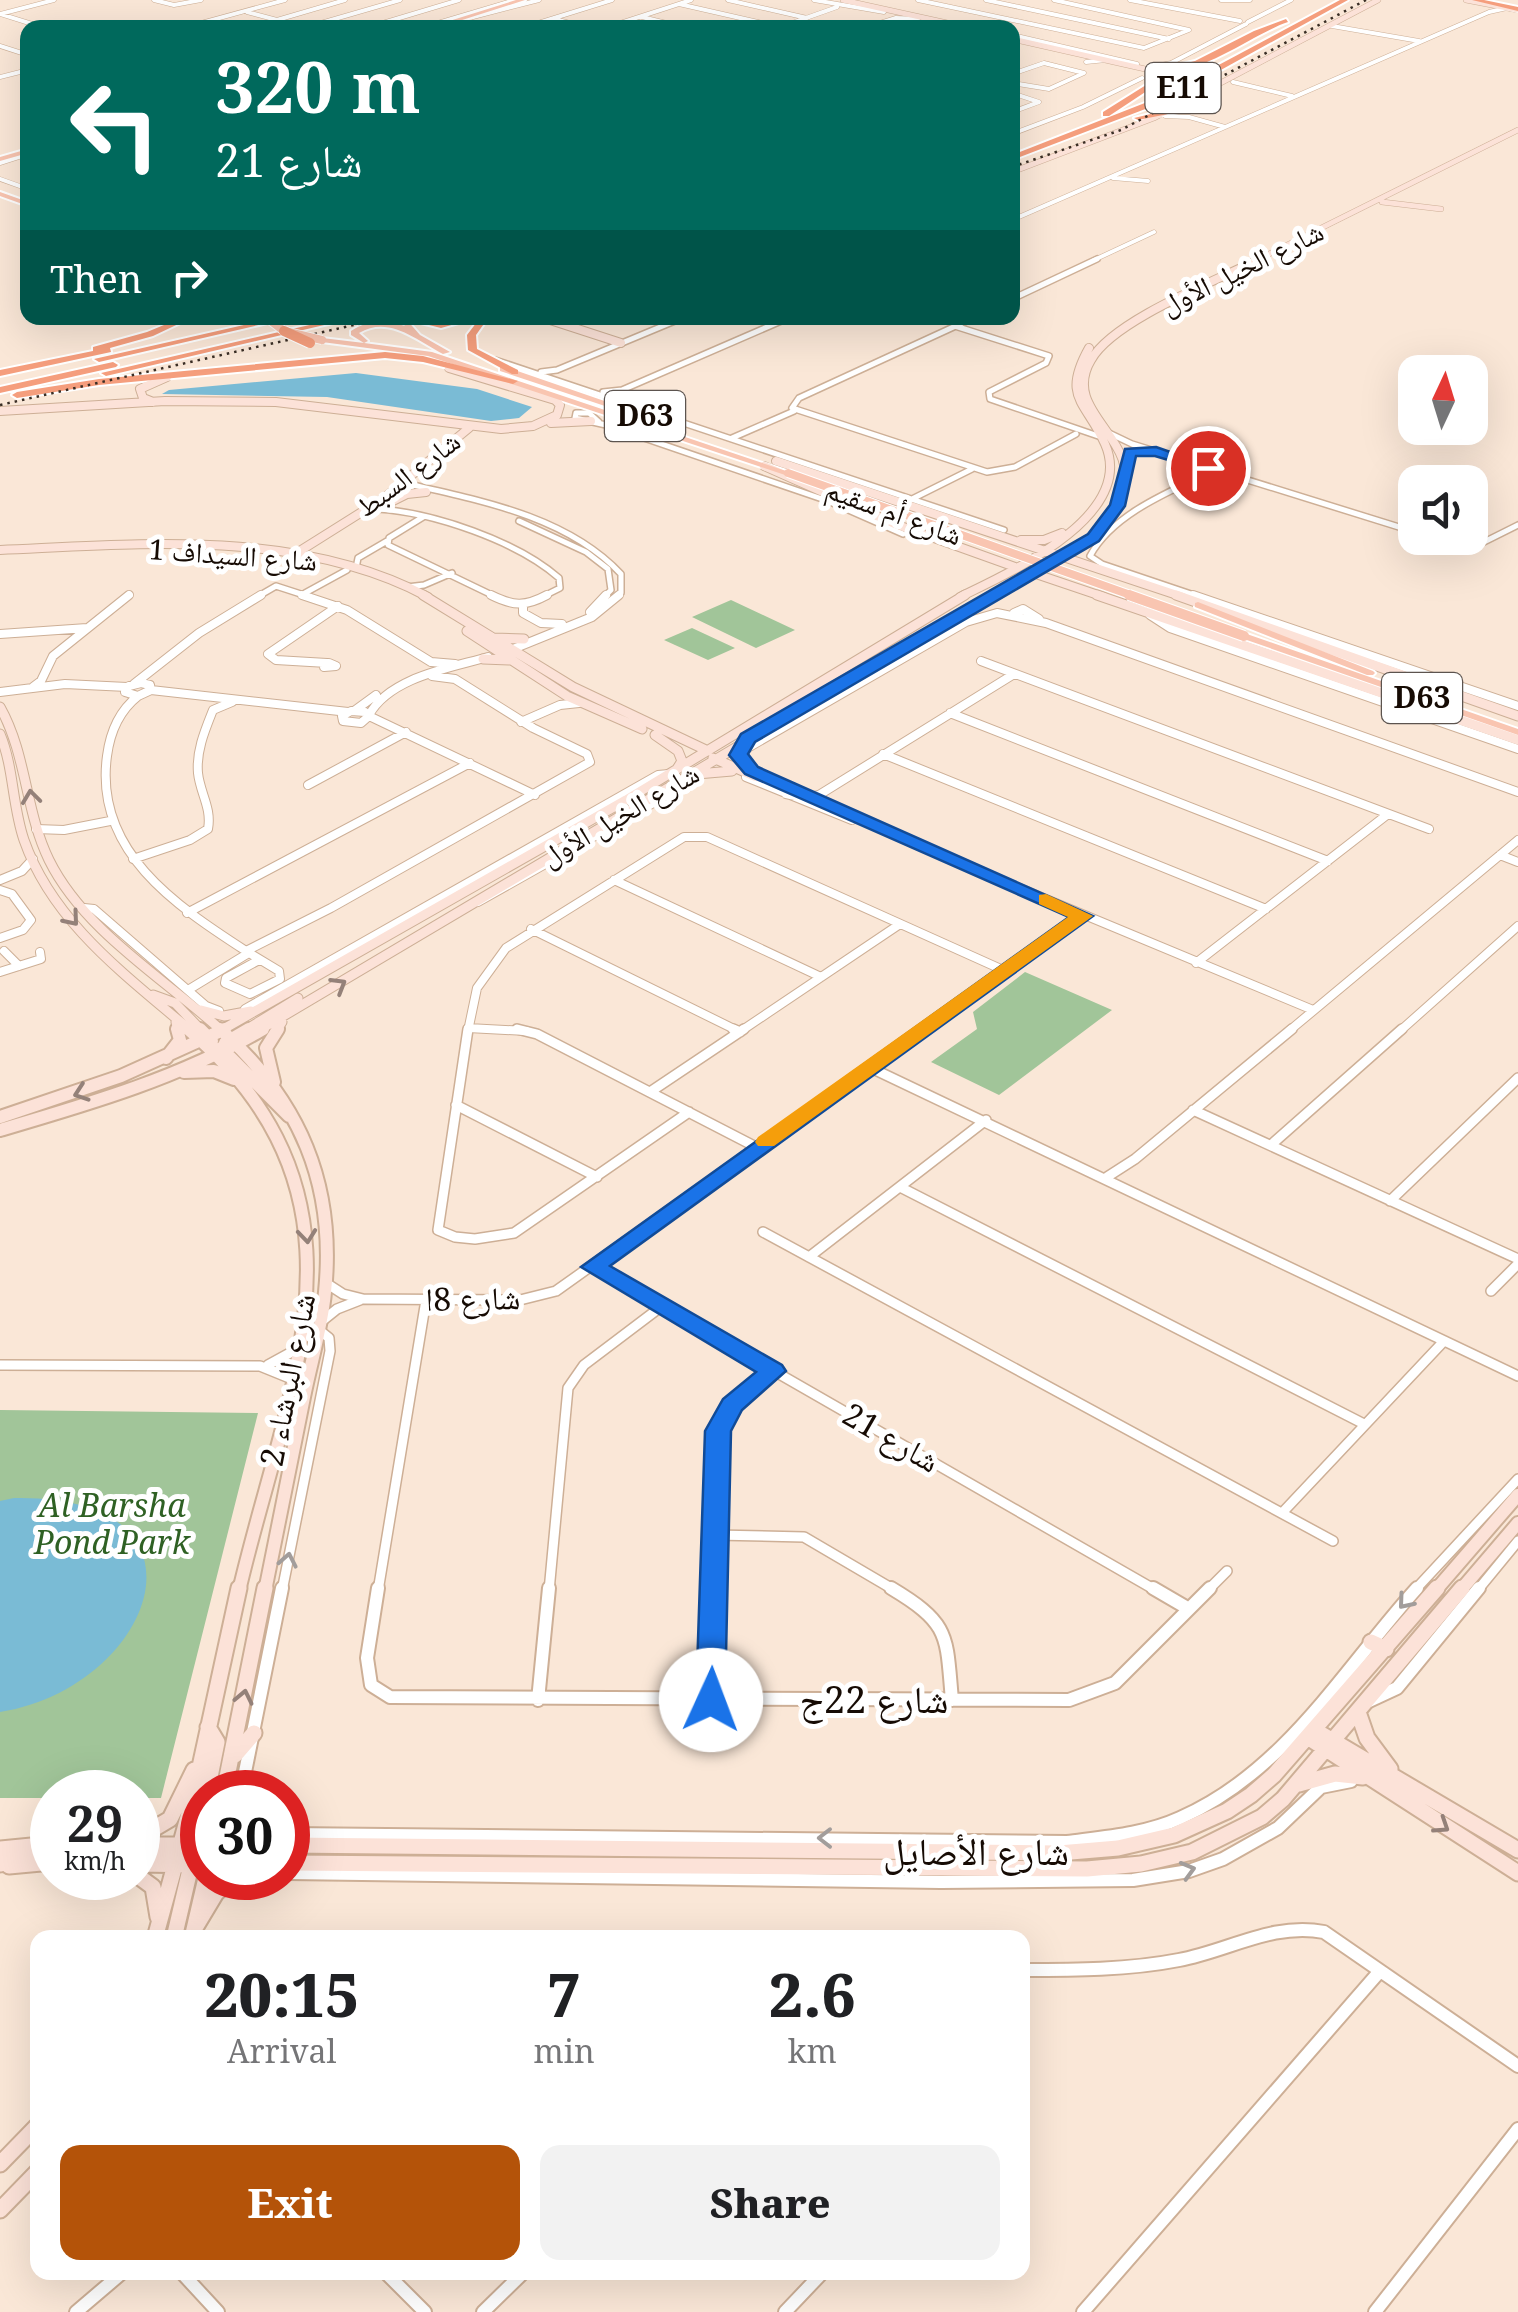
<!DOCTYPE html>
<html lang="en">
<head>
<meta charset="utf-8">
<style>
	:root { --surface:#fff; --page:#f2f2f2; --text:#202124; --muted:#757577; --accent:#b45309 }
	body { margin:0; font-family:"Noto Serif","Noto Naskh Arabic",serif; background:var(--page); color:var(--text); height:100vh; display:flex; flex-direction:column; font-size:38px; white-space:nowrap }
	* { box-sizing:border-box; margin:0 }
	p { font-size:32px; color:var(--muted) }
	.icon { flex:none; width:55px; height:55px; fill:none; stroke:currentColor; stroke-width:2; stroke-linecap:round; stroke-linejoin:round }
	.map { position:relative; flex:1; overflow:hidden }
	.drawer { position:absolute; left:30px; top:1930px; width:1000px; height:350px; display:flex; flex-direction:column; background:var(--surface); border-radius:20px; box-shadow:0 10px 40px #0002 }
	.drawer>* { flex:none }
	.top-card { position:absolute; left:20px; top:20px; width:1000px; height:305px; border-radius:20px; box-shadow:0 10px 40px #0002; background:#00695c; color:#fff; overflow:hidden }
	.needle { width:65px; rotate:4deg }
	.tools { position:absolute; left:1398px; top:355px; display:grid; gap:20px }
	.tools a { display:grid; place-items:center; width:90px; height:90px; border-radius:20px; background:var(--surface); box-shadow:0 10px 40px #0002; font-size:50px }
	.speed { position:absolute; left:30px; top:1770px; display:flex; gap:20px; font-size:50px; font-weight:700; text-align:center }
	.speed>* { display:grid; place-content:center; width:130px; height:130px; border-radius:50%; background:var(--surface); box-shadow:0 10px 40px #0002; line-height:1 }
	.speed small { font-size:25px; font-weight:400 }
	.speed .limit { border:15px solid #d22; background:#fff; color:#111 }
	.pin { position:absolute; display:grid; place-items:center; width:85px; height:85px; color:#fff; margin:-42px; border:5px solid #fff; border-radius:50%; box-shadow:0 2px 10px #0007 }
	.me { position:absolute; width:110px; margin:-55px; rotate:2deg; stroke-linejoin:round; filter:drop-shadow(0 0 8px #0008) }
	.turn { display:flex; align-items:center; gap:35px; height:210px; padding:0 30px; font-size:45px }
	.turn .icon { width:130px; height:130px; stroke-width:2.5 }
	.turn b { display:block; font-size:70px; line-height:85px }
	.then { display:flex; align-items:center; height:95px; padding:0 30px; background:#0003; gap:20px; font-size:38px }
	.eta { display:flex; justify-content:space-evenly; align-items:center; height:170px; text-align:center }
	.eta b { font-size:60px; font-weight:800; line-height:70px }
	.cta { display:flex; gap:20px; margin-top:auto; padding:20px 30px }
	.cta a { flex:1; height:115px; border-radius:20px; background:var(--accent); color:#fff; font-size:40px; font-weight:800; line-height:115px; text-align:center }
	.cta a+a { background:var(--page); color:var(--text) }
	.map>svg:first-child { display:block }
	.green { fill:#a1c599 }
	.water { fill:#7abbd5 }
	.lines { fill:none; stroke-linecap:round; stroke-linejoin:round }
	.street-far4-casing { stroke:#cdaf96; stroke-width:5 }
	.street-far3-casing { stroke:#cdaf96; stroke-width:8 }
	.street-far2-casing { stroke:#cdaf96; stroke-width:10 }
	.street-far1-casing { stroke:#cdaf96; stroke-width:12 }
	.street-casing { stroke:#cdaf96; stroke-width:16 }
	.secondary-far4-casing { stroke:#cdaf96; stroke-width:6 }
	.secondary-far3-casing { stroke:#cdaf96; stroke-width:10 }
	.secondary-far2-casing { stroke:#cdaf96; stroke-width:11 }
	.secondary-far1-casing { stroke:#cdaf96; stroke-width:16 }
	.secondary-casing { stroke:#cdaf96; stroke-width:19 }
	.primary-casing { stroke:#fff; stroke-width:4 }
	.highway-casing { stroke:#fff; stroke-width:4 }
	.street-far4 { stroke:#fff; stroke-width:4 }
	.street-far3 { stroke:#fff; stroke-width:5 }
	.street-far2 { stroke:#fff; stroke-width:8 }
	.street-far1 { stroke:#fff; stroke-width:9 }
	.street { stroke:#fff; stroke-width:12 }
	.secondary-far4 { stroke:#fce2d8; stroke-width:5 }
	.secondary-far3 { stroke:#fce2d8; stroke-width:8 }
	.secondary-far2 { stroke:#fce2d8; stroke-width:9 }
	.secondary-far1 { stroke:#fce2d8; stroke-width:12 }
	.secondary { stroke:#fce2d8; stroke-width:15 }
	.primary { fill:#f9c5b1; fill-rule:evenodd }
	.highway { fill:#f59e7d; fill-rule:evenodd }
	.rail { stroke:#3a2e25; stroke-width:2.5; stroke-dasharray:2.5 5; stroke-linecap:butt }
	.primary-bridge-far1-casing { stroke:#fff; stroke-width:10; stroke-linecap:butt }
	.primary-bridge-casing { stroke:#fff; stroke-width:12; stroke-linecap:butt }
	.highway-bridge-casing { stroke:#fff; stroke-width:12; stroke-linecap:butt }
	.primary-bridge-far1 { stroke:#f9c5b1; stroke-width:8 }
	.primary-bridge { stroke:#f9c5b1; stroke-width:10 }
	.highway-bridge { stroke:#f59e7d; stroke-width:10 }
	.oneway { stroke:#948179 }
	.oneway2 { stroke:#a29d9b }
	.route { fill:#1a73e8; stroke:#114b97; stroke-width:2.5 }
	.slow { fill:#f59e0b }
	.labels { text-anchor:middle; stroke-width:10; stroke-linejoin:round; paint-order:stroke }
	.far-street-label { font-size:28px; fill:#160b04; stroke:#fff }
	.shield { fill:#fff; stroke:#5c544f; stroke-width:2.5 }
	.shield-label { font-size:30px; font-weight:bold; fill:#160b04 }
	.street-label { font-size:32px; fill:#160b04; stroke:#fff }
	.park-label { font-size:32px; font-style:italic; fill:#2f6124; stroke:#fff }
	.near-street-label { font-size:38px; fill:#160b04; stroke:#fff }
</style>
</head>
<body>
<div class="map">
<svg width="1518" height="2312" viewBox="0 0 1518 2312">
	<rect width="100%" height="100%" fill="#fae7d7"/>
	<path class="green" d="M731,600L795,630L756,648L692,617Z
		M692,628L735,648L708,660L664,640Z
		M1025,972L1112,1010L999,1095L931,1062L977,1029L973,1012Z
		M0,1410L258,1413L161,1798H138V1792H52V1798H0Z"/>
	<path class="water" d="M356,373L477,389L532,407L519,418L491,421L327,397L162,394L169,390Z
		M14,1498C226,1494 155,1687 0,1712V1501Z"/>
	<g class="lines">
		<defs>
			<path id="street-far4" d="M154,0L174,5L201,0
				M728,0L807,18
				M814,0L884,12
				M918,0L1144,48L1189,30L1054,0
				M986,0L1169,39
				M1130,0L1240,21
				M1221,0H1250
				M679,4L780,27
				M247,12L307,28
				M0,14L54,0
				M0,14L45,28
				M473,17L539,0
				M642,17L687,28
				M554,19L590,28
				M277,20L345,0
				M208,22L228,28
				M1248,22L1291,0
				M453,23L489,28
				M958,23L980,28
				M1332,26L1419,41
				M307,27L400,0
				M183,28L285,0
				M366,28L459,0
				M421,28L515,0
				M522,28L612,0
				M605,28L691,0
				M778,28L837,7
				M864,28L896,18L918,19
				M1012,35L1137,64
				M0,46L28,55
				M1086,62L1106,60
				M1151,67L1171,63L1246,24
				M1012,74L1044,63L1084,73L1049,89L1012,83
				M0,77L28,70
				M1233,82L1292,96
				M1012,93L1039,102L1012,112
				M1165,116L1189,117L1225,127
				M1012,134L1083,107L1142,78
				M0,163L28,154
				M1113,178L1148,181
				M0,179L28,189
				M1012,220L1489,12L1507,8
				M1092,261L1154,232"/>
			<path id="street-far3" d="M1012,299L1097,259
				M973,318L799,398L792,408L987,472L1015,467L1076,434
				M955,326L1049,356L1046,363L989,392L990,399L1104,438
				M495,360L1004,530
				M541,372L557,370L682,318
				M603,392L622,390L788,318
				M576,413L575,418L606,425L828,501L903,534
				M576,413H589L599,422
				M1109,433L1132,444L1415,532
				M732,438L794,411
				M1126,463L1130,452L1144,449
				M404,483C478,500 567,516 621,574V593L616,597
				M912,499L972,469
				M377,509C432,512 517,541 559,578L560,588L542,597
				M423,517L389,538L388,545L496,597
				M519,521L586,552L608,569L611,590L604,597
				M1433,538L1478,545L1518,525
				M356,568L358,558L387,541
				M407,587L424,585L452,573
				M305,593L347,570
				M126,597L129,595
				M257,597L276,586L310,597
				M1200,597L1102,564L1090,556C1113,513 1173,490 1215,470"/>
			<path id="street-far2" d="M302,595L347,610L431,662L455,664
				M491,595C513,606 525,607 547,595
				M1193,595L1518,706
				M523,606V613L541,623L562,624
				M590,612L606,595
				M1014,613L1023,609L1039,619
				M1150,615L1170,628L1518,749
				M0,634L87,628
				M508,651L592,617L619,595
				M981,661L1429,829
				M327,663L276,660L268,654L338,606
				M329,663L336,666L324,667Z
				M141,683L150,685L151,690L138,696L125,692L129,686Z
				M134,684L199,633L261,595
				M33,687L41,681L53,656L129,595
				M151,690L348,712
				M0,692L65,684L127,687
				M138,696C119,711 110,733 107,756C94,851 175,905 246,951L331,908L590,762L587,754L533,728L455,679L432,676
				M351,711L365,712L369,716L361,723L343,721L342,716Z
				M354,711L376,695
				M950,713L1328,861
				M369,715C390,677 450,668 488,657
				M369,716L535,795
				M521,722L560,705L579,703
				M739,753L966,622L997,613L1046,623L1518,792
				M883,754L1266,909
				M746,777L852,820
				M767,777L921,847L1313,1010
				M308,785L406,732
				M786,794L804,798L819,795L1014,674
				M36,829L64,830L110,821
				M1500,855L1518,862
				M133,859L190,840L208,829C212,808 200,793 198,773C196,751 205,730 213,710L232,702
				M0,880L22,871L33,859
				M614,880L821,977
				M0,890L12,894L31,920L23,930L0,938
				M478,902L687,784V777
				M84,908L94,909L206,1006L219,1011
				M187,913L470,763
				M531,929L738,1031
				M4,951L19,966
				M246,951L279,971L280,979L250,994L225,983L226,978L259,960
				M1196,963L1388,814
				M0,972L41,959L40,952
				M188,990L247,954
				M245,1009L658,775L669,774
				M468,1028L526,1031
				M468,1031L477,988L506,948L684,837H707L1003,970
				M741,1031L900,924
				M920,1031L1083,915
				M1289,1031L1518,840
				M1400,1031L1518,926"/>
			<path id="street-far1" d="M468,1029L438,1230L455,1237L475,1239L514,1233L689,1112
				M517,1029L537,1034L758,1148
				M733,1029L740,1032
				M869,1067L1518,1376
				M650,1092L744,1029
				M456,1105L597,1177
				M1193,1110L1518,1259
				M1271,1145L1402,1029
				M1107,1177L1135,1159L1292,1029
				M900,1187L1364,1424
				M1390,1201L1518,1078
				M763,1232L1333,1541
				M809,1257L986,1120
				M593,1267L1157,1591
				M326,1283L343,1294L363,1299L520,1300L556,1291L924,1029
				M1491,1291L1518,1264
				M322,1321L337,1309L360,1300
				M0,1365L260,1366L292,1379
				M268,1365L299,1348
				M1282,1513L1444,1341
				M715,1535L804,1537L896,1591
				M282,1591L330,1351L329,1338L319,1330
				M378,1591L426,1300
				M549,1591L568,1388L584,1365L662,1306
				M714,1591L718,1431L732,1405L773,1371
				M1207,1591L1227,1571
				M1414,1591L1518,1479
				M1477,1591L1518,1541"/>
			<path id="street" d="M378,1588L367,1658L371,1685L390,1697L1069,1700L1115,1683L1210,1588
				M891,1588C951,1624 946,1635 952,1700
				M1153,1588L1189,1609
				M538,1700L549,1588
				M711,1700L714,1588
				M1369,1701L1397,1688L1479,1588
				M241,1792L282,1588
				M288,1834L1067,1842C1105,1837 1145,1834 1180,1818C1285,1772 1343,1670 1417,1588
				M288,1873L941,1882L1133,1880L1189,1871L1223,1859L1278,1828L1321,1787L1351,1781
				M1022,1970C1074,1970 1128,1970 1179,1960C1228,1951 1273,1922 1324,1932L1518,2066
				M181,2272L218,2312
				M385,2272L425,2312
				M76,2312L123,2272
				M483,2312L524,2272
				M785,2312L823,2272
				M1083,2312L1380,1971
				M1375,2312L1518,2129"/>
			<path id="secondary-far4" d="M843,0L970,28
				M1466,0L1518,10
				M1012,39L1154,71L1166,69
				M1012,172L1154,118L1378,0
				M1382,202L1441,209
				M1255,261L1518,130"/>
			<path id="secondary-far3" d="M544,318L621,343
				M153,402L143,398L140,389L167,377
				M0,411L165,401L276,402L501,429L533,426L557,415L560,405L555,400L449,368
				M551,423L591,421
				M776,461L1183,597
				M764,466L895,524L1015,567
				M375,510L407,494L426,492
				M1021,540H1044L1062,533
				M0,550C140,544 299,528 428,597
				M295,554L384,498L469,428
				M1033,573L1104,597
				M960,597C1009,573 1137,516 1105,444C1086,401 1061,398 1089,348
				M989,597C1023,578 1065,561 1094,535C1106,526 1115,512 1121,498C1146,438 1059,414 1091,360C1113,320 1218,280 1260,259"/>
			<path id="secondary-far2" d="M423,595L573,687L708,751
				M1097,595L1518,740
				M1176,595L1518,716
				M467,631L567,696L642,729
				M494,638L524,639
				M483,659L509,660
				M0,707C27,755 25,811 49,860C84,931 165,979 222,1031
				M0,734C14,768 12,805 24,840C53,923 127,976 191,1031
				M655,735L678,751L682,761L677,769
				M713,758L754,776L774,780
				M697,774L732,771
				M153,995L175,1003L202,1031
				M201,1010L224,1016L251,1011
				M176,1022L178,1031
				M220,1031L626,800L965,595
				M244,1031L298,998
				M258,1031L993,595
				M276,1031L282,1022"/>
			<path id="secondary-far1" d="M188,1029C386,1199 288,1381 239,1591
				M200,1029L212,1041
				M220,1029C300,1101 336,1184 325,1292C322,1327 311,1362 304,1397C291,1461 278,1526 265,1591
				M225,1043L249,1029
				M221,1048L289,1116
				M166,1058L180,1040L177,1029
				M184,1072L214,1071L234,1079
				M274,1082L266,1048L278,1029
				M0,1117L121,1076L225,1029
				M0,1130C89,1104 182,1077 263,1029
				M1435,1591L1518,1495
				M1460,1591L1518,1523"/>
			<path id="secondary" d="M1371,1642L1386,1649
				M1358,1712L1367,1738L1390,1769
				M1316,1731L1518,1850
				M1309,1738L1518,1873
				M235,1755L254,1733
				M1299,1784L1335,1774L1363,1777
				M207,1792L217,1742L208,1727
				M224,1792L265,1588
				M138,1838L170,1819L194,1770
				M138,1845H188
				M288,1845L1059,1853L1118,1848L1174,1835L1227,1811L1251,1795L1274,1775L1437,1588
				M0,1849L52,1844
				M138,1856H181L202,1851
				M198,1857L195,1849L202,1813
				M288,1863L1087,1869L1141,1864L1192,1852L1262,1817L1283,1799L1462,1588
				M0,1864L28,1855L52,1854
				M138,1864L202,1865
				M9,1866L52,1862
				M138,1876L153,1887L158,1917
				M195,1928L216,1893L234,1878
				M155,1938L193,1799L239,1588
				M174,1938L192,1861L183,1845
				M192,1938L206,1878
				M0,2164L38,2125
				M0,2210L38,2171"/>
			<path id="primary" d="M516,0H525L437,28H427Z
				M28,149V153L0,161V157Z
				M0,192L28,202V206L0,196Z
				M398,318H405L420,335L450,352L443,354C416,340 389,315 359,333L368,341L364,343L432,352L792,473L785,475L428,356L322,342L318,340L322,338L364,343L351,335V331C369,319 385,320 405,326Z
				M500,367H506L645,415L638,417L500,371Z
				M1198,602L1373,671L1375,673L1373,675H1367L1195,607V603Z
				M1244,633L1518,729V735L1241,638L1239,636Z"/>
			<path id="highway" d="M1340,0H1348L1161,103L1012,160V155L1155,99Z
				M1472,0H1484L1518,7V11Z
				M1286,19L1288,22C1252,34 1199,78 1162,69L1195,61L1254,31Z
				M1158,70L1171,75L1109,116H1103V112L1162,75Z
				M1180,107L1183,111L1138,120L1134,118Z
				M181,318H191L153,336L110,348L111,352L0,376V370L93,351V347L147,332Z
				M275,318H289L99,362L94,359Z
				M340,318H354L106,376L101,373Z
				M401,318C415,317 429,323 443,322C455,321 465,317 476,318L441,328Z
				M480,318H488L476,335L477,349L518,370V374H512L468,350L467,335Z
				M385,352L423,356L518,381L513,384L423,362L385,358L99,385L17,398L12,395L17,392L99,379Z
				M113,362L118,365L116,367L0,393V387Z"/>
		</defs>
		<use href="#street-far4" class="street-far4-casing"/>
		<use href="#street-far3" class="street-far3-casing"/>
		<use href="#street-far2" class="street-far2-casing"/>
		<use href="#street-far1" class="street-far1-casing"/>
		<use href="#street" class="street-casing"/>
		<use href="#secondary-far4" class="secondary-far4-casing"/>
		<use href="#secondary-far3" class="secondary-far3-casing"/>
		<use href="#secondary-far2" class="secondary-far2-casing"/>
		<use href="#secondary-far1" class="secondary-far1-casing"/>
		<use href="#secondary" class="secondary-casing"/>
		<use href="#primary" class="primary-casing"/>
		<use href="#highway" class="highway-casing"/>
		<use href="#street-far4" class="street-far4"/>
		<use href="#street-far3" class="street-far3"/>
		<use href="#street-far2" class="street-far2"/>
		<use href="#street-far1" class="street-far1"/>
		<use href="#street" class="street"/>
		<use href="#secondary-far4" class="secondary-far4"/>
		<use href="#secondary-far3" class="secondary-far3"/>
		<use href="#secondary-far2" class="secondary-far2"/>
		<use href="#secondary-far1" class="secondary-far1"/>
		<use href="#secondary" class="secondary"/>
		<use href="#primary" class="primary"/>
		<use href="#highway" class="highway"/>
		<path class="rail" d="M1012,167L1121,130L1366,0
			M0,405L385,318"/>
		<defs>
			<path id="primary-bridge-far1" d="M267,318L284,331L322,340
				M788,473L1136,597"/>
			<path id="primary-bridge" d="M1129,595L1244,636"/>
			<path id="highway-bridge" d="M284,331L310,343"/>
		</defs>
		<use href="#primary-bridge-far1" class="primary-bridge-far1-casing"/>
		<use href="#primary-bridge" class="primary-bridge-casing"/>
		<use href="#highway-bridge" class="highway-bridge-casing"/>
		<use href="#primary-bridge-far1" class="primary-bridge-far1"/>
		<use href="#primary-bridge" class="primary-bridge"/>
		<use href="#highway-bridge" class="highway-bridge"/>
	</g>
	<defs><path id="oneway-chevron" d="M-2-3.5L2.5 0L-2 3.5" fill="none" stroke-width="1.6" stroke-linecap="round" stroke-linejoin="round" transform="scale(2.5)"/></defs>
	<g class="oneway">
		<use href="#oneway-chevron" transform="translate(31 797) rotate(-97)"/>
		<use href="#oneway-chevron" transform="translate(72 919) rotate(50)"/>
		<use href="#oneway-chevron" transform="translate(339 985) rotate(-31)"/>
		<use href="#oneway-chevron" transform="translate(81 1093) rotate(161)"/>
		<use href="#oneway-chevron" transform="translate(307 1236) rotate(84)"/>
		<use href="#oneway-chevron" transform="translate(244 1697) rotate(-78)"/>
		<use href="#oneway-chevron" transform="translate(1442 1826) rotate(33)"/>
	</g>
	<g class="oneway2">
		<use href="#oneway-chevron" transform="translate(288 1560) rotate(-79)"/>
		<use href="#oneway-chevron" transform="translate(1405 1602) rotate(130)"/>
		<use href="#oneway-chevron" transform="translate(825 1838) rotate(-180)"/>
		<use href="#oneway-chevron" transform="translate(1188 1870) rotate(-16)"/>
	</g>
	<path class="route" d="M1156,447L1216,468L1208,472L1155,456H1136L1125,506L1099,541L755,742L748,754L758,767L1093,916L610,1266L782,1365L786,1371L742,1410L731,1431L725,1700L721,1708L711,1712L701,1708L696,1700L705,1431L723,1399L756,1372L581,1267L1069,917L745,774L729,755L741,734L1088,534L1110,505L1125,449Z"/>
	<path class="slow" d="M1046,894L1093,916L774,1146H758L755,1142L758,1137L1068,917L1039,904V895Z"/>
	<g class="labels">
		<g class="far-street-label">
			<text transform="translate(1242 268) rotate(-26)" y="10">شارع الخيل الأول</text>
			<text transform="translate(408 474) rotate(-37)" y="10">شارع السبط</text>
			<text transform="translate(894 512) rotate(20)" y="10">شارع أم سقيم</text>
			<text transform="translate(233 555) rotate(4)" y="10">شارع السيداف 1</text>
			<text transform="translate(620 815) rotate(-30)" y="10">شارع الخيل الأول</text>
		</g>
		<g class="shield">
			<rect x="1145.5" y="63" width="75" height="50" rx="8"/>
			<rect x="605" y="391" width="80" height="50" rx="8"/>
			<rect x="1382" y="673" width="80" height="50" rx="8"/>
		</g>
		<g class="shield-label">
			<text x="1183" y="98">E11</text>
			<text x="645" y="426">D63</text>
			<text x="1422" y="708">D63</text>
		</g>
		<g class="street-label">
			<text transform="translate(473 1299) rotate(-1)" y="11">شارع 8ا</text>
			<text transform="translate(288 1380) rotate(-79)" y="11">شارع البرشاء 2</text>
			<text transform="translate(891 1438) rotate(30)" y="11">شارع 21</text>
		</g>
		<g class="park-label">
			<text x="112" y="1517">Al Barsha<tspan x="112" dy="37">Pond Park</tspan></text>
		</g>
		<g class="near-street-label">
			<text x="874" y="1713">شارع 22ج</text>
			<text x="976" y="1865">شارع الأصايل</text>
		</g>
	</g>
</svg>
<div class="tools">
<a><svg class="needle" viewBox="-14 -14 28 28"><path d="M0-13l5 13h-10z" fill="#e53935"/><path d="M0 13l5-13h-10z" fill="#757577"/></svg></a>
<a><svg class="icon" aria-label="sound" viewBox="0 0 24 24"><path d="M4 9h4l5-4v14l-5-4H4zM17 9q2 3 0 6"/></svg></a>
</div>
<div class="speed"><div>29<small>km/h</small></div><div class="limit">30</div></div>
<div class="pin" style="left:1208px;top:468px;background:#d93025"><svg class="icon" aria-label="arrive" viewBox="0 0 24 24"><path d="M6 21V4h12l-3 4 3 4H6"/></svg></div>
<svg class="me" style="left:711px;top:1700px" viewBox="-20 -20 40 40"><circle r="19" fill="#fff"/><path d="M0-13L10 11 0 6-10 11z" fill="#1a73e8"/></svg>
<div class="top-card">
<div class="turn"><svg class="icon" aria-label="left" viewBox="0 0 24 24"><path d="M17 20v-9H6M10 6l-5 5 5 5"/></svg><div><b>320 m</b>شارع 21</div></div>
<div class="then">Then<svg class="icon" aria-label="right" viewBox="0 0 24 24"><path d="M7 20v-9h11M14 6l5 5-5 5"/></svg></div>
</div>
<section class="drawer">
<div class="eta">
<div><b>20:15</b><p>Arrival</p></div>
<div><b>7</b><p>min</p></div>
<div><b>2.6</b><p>km</p></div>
</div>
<div class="cta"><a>Exit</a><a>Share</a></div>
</section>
</div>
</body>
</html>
